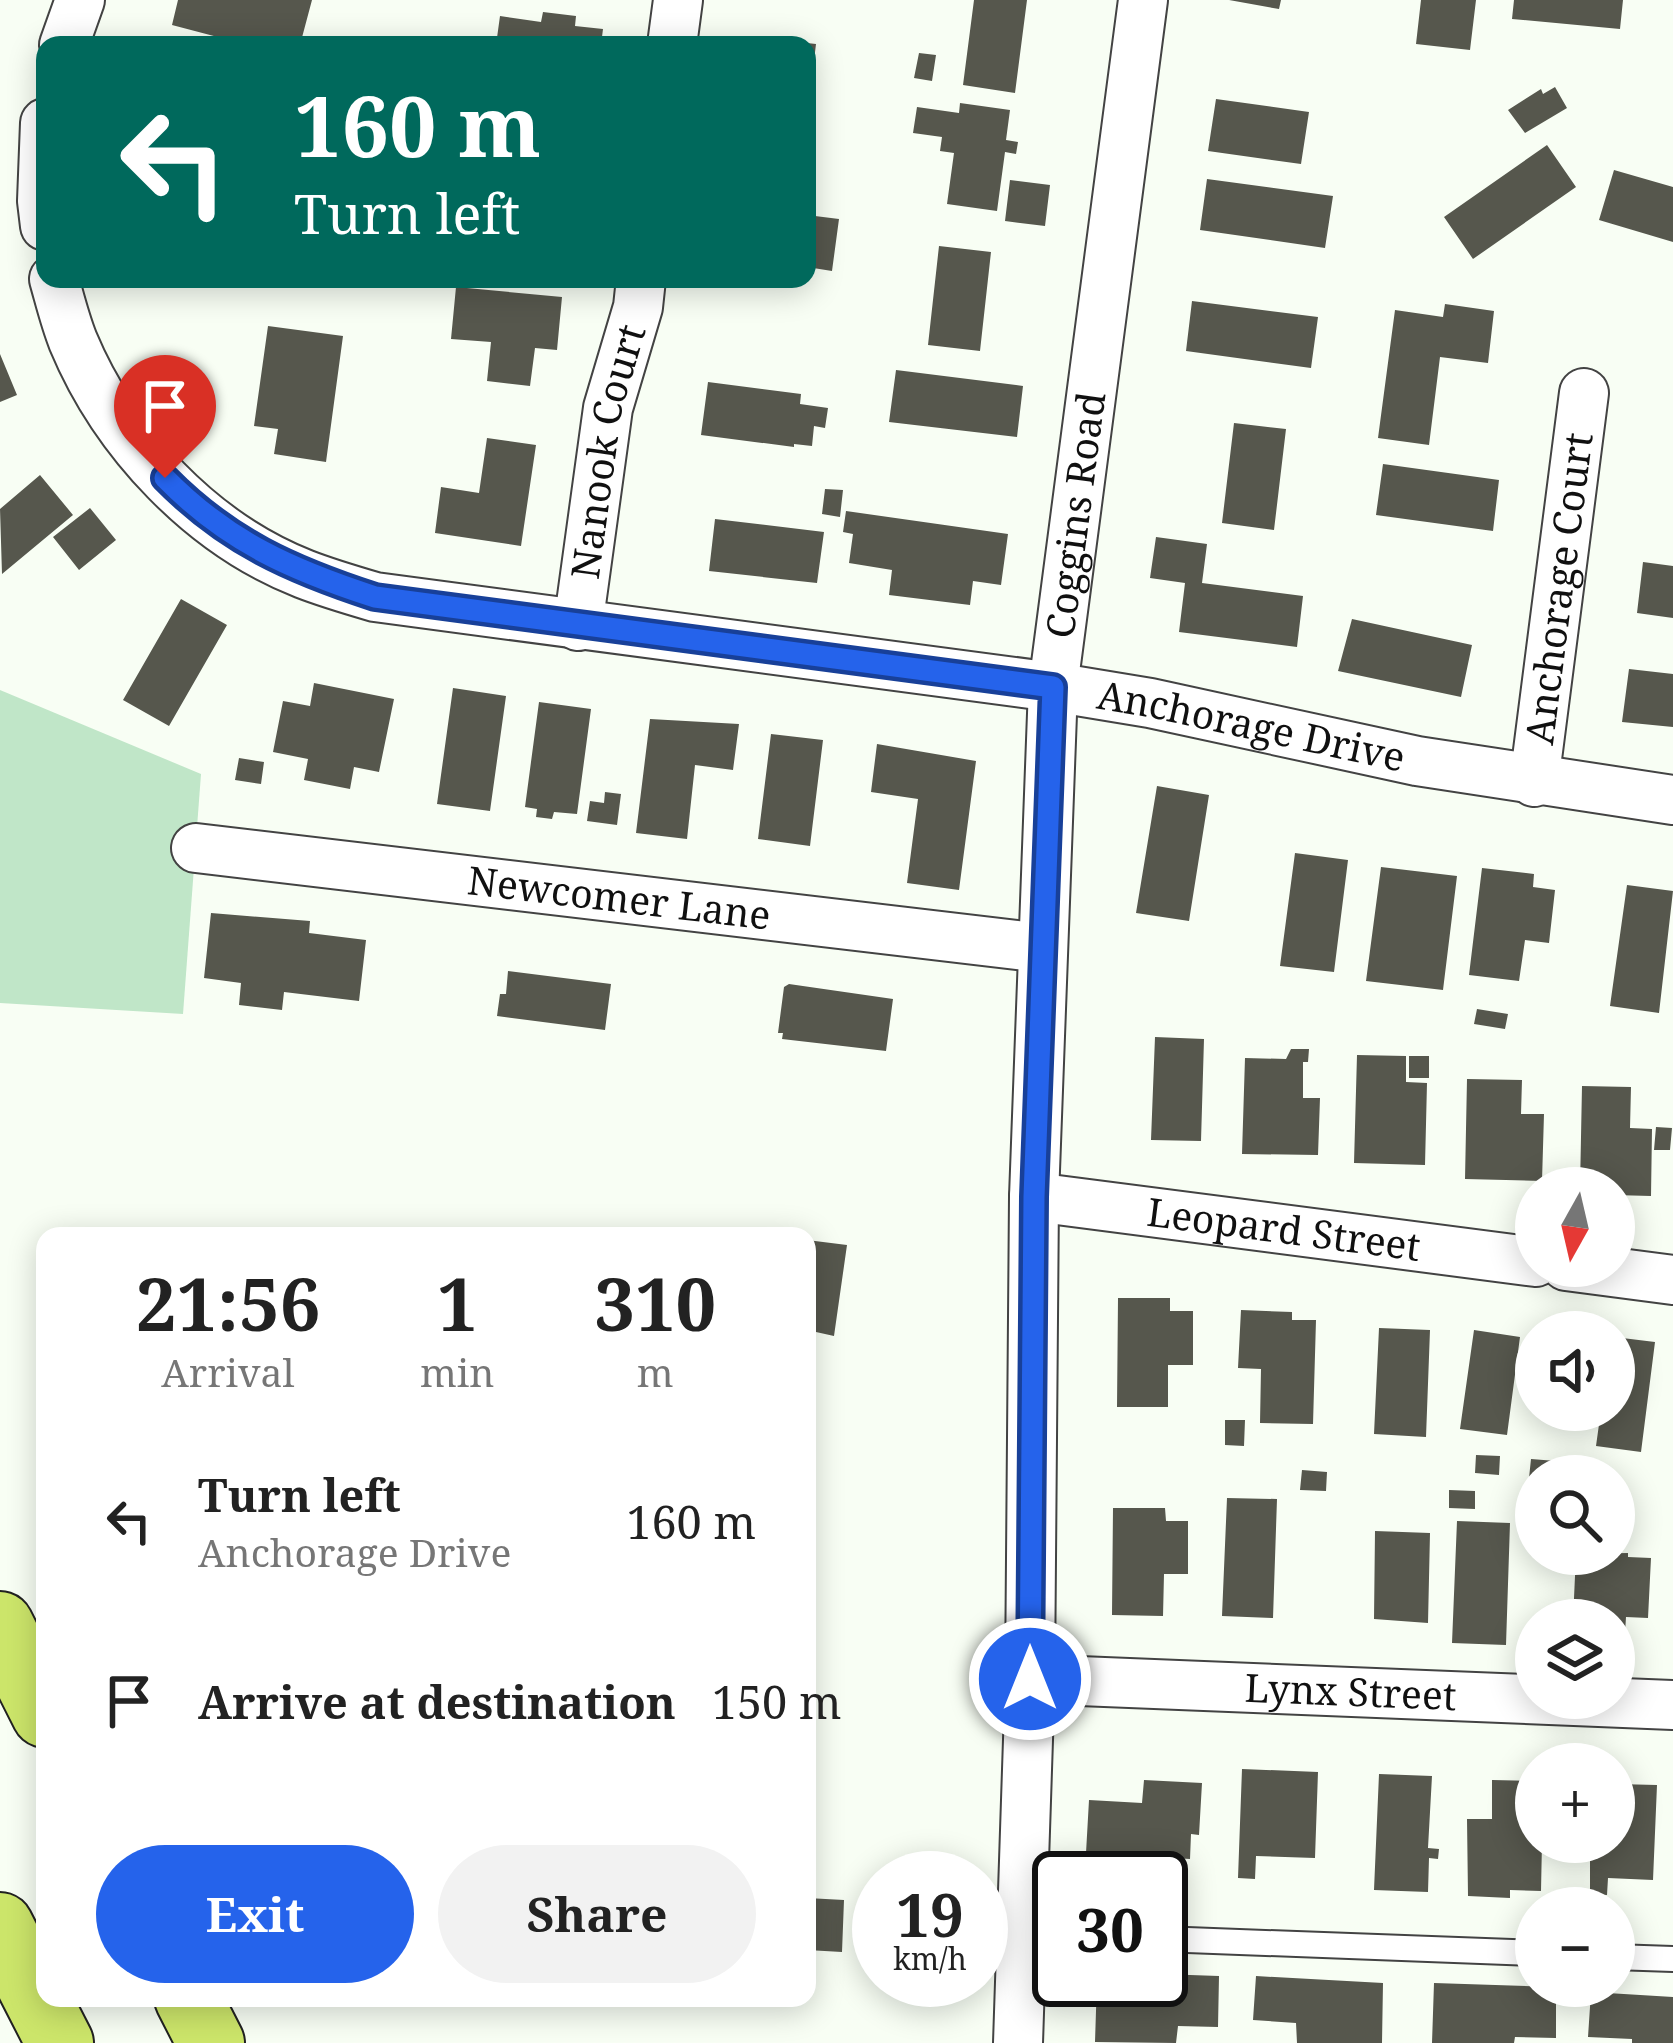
<!DOCTYPE html>
<html lang="en">
<head>
<meta charset="utf-8">
<style>
	:root { --surface:#fff; --page:#f2f2f2; --text:#222; --muted:#767676; --accent:#2563eb }
	body { margin:0; font-family:"Noto Serif",serif; background:var(--page); color:var(--text); height:100vh; display:flex; flex-direction:column; font-size:45px; white-space:nowrap }
	* { box-sizing:border-box; margin:0 }
	p { font-size:39px; color:var(--muted) }
	.icon { flex:none; width:66px; height:66px; fill:none; stroke:currentColor; stroke-width:2; stroke-linecap:round; stroke-linejoin:round }
	.map { position:relative; flex:1; overflow:hidden }
	.panel { position:absolute; left:36px; top:1227px; width:780px; height:780px; display:flex; flex-direction:column; background:var(--surface); border-radius:24px; box-shadow:0 6px 30px #0003 }
	.panel>* { flex:none }
	.banner { position:absolute; left:36px; top:36px; width:780px; height:252px; border-radius:24px; box-shadow:0 6px 30px #0003; background:#00695c; color:#fff; overflow:hidden }
	.needle { width:78px; rotate:188deg }
	.buttons { position:absolute; left:1515px; top:1167px; display:grid; gap:24px }
	.buttons a { display:grid; place-items:center; width:120px; height:120px; border-radius:50%; background:var(--surface); box-shadow:0 6px 30px #0003; font-size:60px }
	.speed { position:absolute; left:852px; top:1851px; display:flex; gap:24px; font-size:60px; font-weight:700; text-align:center }
	.speed>* { display:grid; place-content:center; width:156px; height:156px; border-radius:50%; background:var(--surface); box-shadow:0 6px 30px #0003; line-height:1 }
	.speed small { font-size:30px; font-weight:400 }
	.speed .limit { border:6px solid #111; border-radius:18px; background:#fff; color:#111 }
	.pin { position:absolute; display:grid; place-items:center; width:102px; height:102px; color:#fff; margin:-123px -51px; border-radius:50% 50% 50% 0; rotate:-45deg; box-shadow:0 0 12px #0007 }
	.pin .icon { rotate:45deg }
	.me { position:absolute; width:132px; margin:-66px; rotate:0deg; stroke-linejoin:round; filter:drop-shadow(0 0 9px #0008) }
	.turn { display:flex; align-items:center; gap:42px; height:252px; padding:0 60px; font-size:54px }
	.turn .icon { width:156px; height:156px; stroke-width:2.5 }
	.turn b { display:block; font-size:84px; line-height:102px }
	.eta { display:flex; justify-content:space-evenly; align-items:center; height:204px; text-align:center }
	.eta b { font-size:72px; font-weight:700; line-height:84px }
	.action { display:flex; gap:24px; margin-top:auto; padding:24px 60px }
	.action a { flex:1; height:138px; border-radius:72px; background:var(--accent); color:#fff; font-size:48px; font-weight:700; line-height:138px; text-align:center }
	.action a+a { background:var(--page); color:var(--text) }
	ul { padding:0; list-style:none }
	li { display:flex; align-items:center; gap:36px; height:180px; padding:0 60px }
	li div { flex:1 }
	li b { display:block; font-size:45px }
	li em { font-style:normal }
	.map>svg:first-child { display:block }
	.green { fill:#c0e6c8 }
	.building { fill:#56574d }
	.lines { fill:none; stroke-linecap:round; stroke-linejoin:round }
	.lane-casing { stroke:#434343; stroke-width:28 }
	.street-casing { stroke:#434343; stroke-width:52 }
	.highway-casing { stroke:#212121; stroke-width:70 }
	.lane { stroke:#fff; stroke-width:24 }
	.street { stroke:#fff; stroke-width:48 }
	.highway { stroke:#cce56a; stroke-width:66 }
	.route-casing { stroke:#184099; stroke-width:30 }
	.route { stroke:#2563eb; stroke-width:21 }
	.labels { text-anchor:middle; stroke-width:12; stroke-linejoin:round; paint-order:stroke }
	.street-label { font-size:39px; fill:#101010; stroke:#fff }
</style>
</head>
<body>
<div class="map">
<svg width="1673" height="2043" viewBox="0 0 1673 2043">
	<rect width="100%" height="100%" fill="#f8fef4"/>
	<path class="green" d="M0,690L201,774L183,1014L0,1003Z"/>
	<path class="building" d="M178,0H312L300,45H248L172,25Z
		M974,0H1027L1015,93L963,85Z
		M1229,0H1281L1279,9Z
		M1421,0H1476L1470,50L1416,44Z
		M1514,0H1623L1620,29L1512,19Z
		M543,12L576,16L575,26L603,29L601,45H496L500,16L541,22Z
		M760,37L802,42V45H759Z
		M807,43L816,44L810,93H807Z
		M919,53L936,55L932,81L914,78Z
		M1555,87L1567,108L1525,133L1508,110L1541,89L1543,94Z
		M1216,99L1309,112L1301,164L1208,151Z
		M960,103L1010,110L1006,140L1018,142L1016,154L1005,152L997,211L947,204L954,153L940,151L942,137L913,133L917,107L959,113Z
		M1547,145L1576,187L1473,259L1444,217Z
		M1614,170L1673,187V242L1599,220Z
		M1207,179L1333,196L1325,248L1200,230Z
		M1010,180L1050,185L1045,226L1005,221Z
		M807,215L839,219L832,271L807,267Z
		M939,246L991,252L980,351L928,345Z
		M456,287L562,297L557,350L535,348L530,386L487,381L491,342L451,339Z
		M1192,301L1318,317L1311,368L1186,351Z
		M1445,304L1494,311L1488,363L1440,357L1429,445L1378,438L1395,310L1443,317Z
		M268,326L343,336L326,462L274,454L278,429L254,426Z
		M0,354L17,395L0,402Z
		M896,370L1023,386L1017,437L889,422Z
		M708,382L801,394L800,404L828,408L825,428L814,426L812,446L794,444V447L701,435Z
		M1234,423L1286,429L1274,530L1222,523Z
		M487,438L536,445L521,546L435,533L441,487L479,493Z
		M1383,464L1499,480L1493,531L1376,515Z
		M40,475L73,515L2,574L0,509Z
		M825,489L843,490L840,517L822,514Z
		M90,508L116,540L79,570L53,537Z
		M846,511L1008,534L1001,585L973,581L970,605L889,595L892,570L849,563L853,534L843,532Z
		M715,519L824,532L817,583L709,571Z
		M1156,537L1207,544L1202,583L1303,596L1297,647L1179,632L1185,583L1150,578Z
		M1643,562L1673,566V618L1637,613Z
		M181,599L227,625L169,726L123,700Z
		M1352,619L1472,645L1461,697L1338,671Z
		M1629,669L1673,674V727L1622,722Z
		M314,683L394,699L379,772L354,767L350,789L304,780L308,759L273,752L283,701L310,706Z
		M453,688L506,696L490,811L437,804Z
		M539,702L591,709L577,814L554,812L552,819L536,817L537,809L525,807Z
		M650,719L739,724L733,770L695,765L687,839L636,833Z
		M771,734L823,740L810,846L758,839Z
		M877,744L976,761L959,890L907,883L918,799L871,792Z
		M239,758L264,762L261,784L235,780Z
		M1157,786L1209,795L1189,921L1136,913Z
		M605,792L621,794L617,825L587,821L590,801L604,803Z
		M1295,853L1348,860L1334,972L1280,966Z
		M1381,867L1457,876L1443,990L1366,981Z
		M1482,868L1534,874L1533,887L1555,890L1549,943L1525,940L1519,981L1469,975Z
		M1627,885L1673,891L1659,1013L1610,1006Z
		M211,913L310,921L309,933L366,940L359,1001L284,992L282,1010L239,1005L241,983L204,978Z
		M508,971L611,984L605,1030L497,1016L500,994H506Z
		M789,984L893,999L886,1051L782,1039L783,1033H778L784,987Z
		M1477,1009L1508,1014L1505,1029L1474,1024Z
		M1155,1037L1204,1039L1201,1141L1151,1140Z
		M1291,1049H1309L1308,1062H1303V1098H1320L1318,1155L1242,1154L1245,1058L1286,1059Z
		M1357,1055L1406,1056V1082L1427,1083L1425,1165L1354,1163Z
		M1409,1056H1429V1078H1409Z
		M1467,1079L1522,1080L1521,1114H1544L1542,1181L1465,1179Z
		M1582,1086L1631,1087L1630,1128L1652,1129L1651,1196L1614,1195V1188H1580Z
		M1656,1127L1672,1128L1670,1150H1654Z
		M807,1240L847,1245L834,1336L807,1330Z
		M1118,1298H1170V1311H1193V1365H1168V1407H1117Z
		M1241,1310L1292,1312V1320H1316L1313,1424L1260,1423L1261,1369L1238,1368Z
		M1379,1328L1430,1330L1426,1437L1374,1434Z
		M1474,1330L1520,1337L1507,1435L1460,1429Z
		M1614,1337L1655,1342L1641,1452L1596,1446L1601,1410H1614Z
		M1225,1420H1245L1244,1446L1225,1445Z
		M1476,1455L1500,1456L1499,1475L1475,1473Z
		M1531,1459L1556,1461L1555,1476L1529,1478Z
		M1302,1470L1327,1472L1326,1491L1300,1490Z
		M1449,1490L1475,1491V1509L1449,1508Z
		M1227,1498L1277,1499L1273,1618L1222,1616Z
		M1113,1508H1165L1166,1521H1188V1574H1164L1163,1616L1112,1615Z
		M1457,1521L1510,1523L1506,1645L1452,1643Z
		M1375,1531L1430,1533L1428,1623L1374,1619Z
		M1628,1553V1557L1651,1558L1648,1618L1626,1617L1624,1649H1614V1620H1573L1576,1554Z
		M1242,1769L1318,1772L1315,1858L1256,1856L1255,1879L1238,1878Z
		M1379,1774L1432,1776L1428,1848L1439,1849L1438,1859L1429,1858L1428,1892L1374,1890Z
		M1144,1780L1202,1783L1199,1835L1191,1834L1190,1859L1086,1853L1089,1800L1142,1803Z
		M1492,1780L1536,1781V1842H1542L1541,1891L1510,1890V1898L1468,1896L1467,1819H1492Z
		M1616,1784L1657,1785L1653,1880L1608,1878L1607,1895L1590,1894V1842H1614Z
		M807,1898L844,1900L842,1952L807,1950Z
		M1161,1974L1219,1976L1218,2027L1178,2026L1176,2043L1095,2042L1097,1980H1161Z
		M1256,1976L1383,1983L1382,2043H1297L1296,2023L1253,2020Z
		M1434,1983L1556,1987V2038L1515,2037L1514,2043H1432Z
		M1591,1992L1673,1997V2043H1632V2039L1588,2037Z
		M691,1998H751V2004L691,2002Z"/>
	<g class="lines">
		<defs>
			<path id="lane" d="M1022,1930L1059,1933
				M1161,1939L1536,1953
				M1614,1957L1673,1959"/>
			<g id="street">
				<path d="M64,45L80,0"/>
				<path d="M672,45L678,0"/>
				<path d="M45,123L42,201L45,226"/>
				<path id="s1" d="M54,279C60,300 65,321 73,341C115,442 202,534 304,574C327,583 351,590 375,597L1053,687L1150,703L1417,761L1673,800"/>
				<path id="s2" d="M578,626L608,408L638,307L641,279"/>
				<path id="s3" d="M1534,782L1584,393"/>
				<path id="s4" d="M196,848L1042,948"/>
				<path id="s5" d="M1034,1197L1536,1262"/>
				<path d="M1566,1266L1673,1280"/>
				<path id="s6" d="M1030,1679L1673,1705"/>
				<path id="s7" d="M1018,2043L1030,1679L1034,1197L1053,687L1143,0"/>
			</g>
			<path id="highway" d="M0,1625L45,1714
				M0,1926L60,2043
				M188,1998L211,2043"/>
		</defs>
		<use href="#lane" class="lane-casing"/>
		<use href="#street" class="street-casing"/>
		<use href="#highway" class="highway-casing"/>
		<use href="#lane" class="lane"/>
		<use href="#street" class="street"/>
		<use href="#highway" class="highway"/>
	</g>
	<g class="lines">
		<defs>
			<path id="route" d="M165,478C228,542 292,570 375,597L1053,687L1034,1197L1030,1679"/>
		</defs>
		<use href="#route" class="route-casing"/>
		<use href="#route" class="route"/>
	</g>
	<g class="labels">
		<g class="street-label">
			<text dy="14" stroke="none"><textPath href="#s2" startOffset="177">Nanook Court</textPath></text>
			<text dy="14" stroke="none"><textPath href="#s7" startOffset="1530">Coggins Road</textPath></text>
			<text dy="14" stroke="none"><textPath href="#s3" startOffset="195">Anchorage Court</textPath></text>
			<text dy="14" stroke="none"><textPath href="#s1" startOffset="1362">Anchorage Drive</textPath></text>
			<text dy="14" stroke="none"><textPath href="#s4" startOffset="426">Newcomer Lane</textPath></text>
			<text dy="14" stroke="none"><textPath href="#s5" startOffset="252">Leopard Street</textPath></text>
			<text dy="14" stroke="none"><textPath href="#s6" startOffset="321">Lynx Street</textPath></text>
		</g>
	</g>
</svg>
<div class="buttons">
<a><svg class="needle" viewBox="-14 -14 28 28"><path d="M0-13l5 13h-10z" fill="#e53935"/><path d="M0 13l5-13h-10z" fill="#767676"/></svg></a>
<a><svg class="icon" aria-label="sound" viewBox="0 0 24 24"><path d="M4 9h4l5-4v14l-5-4H4zM17 9q2 3 0 6"/></svg></a>
<a><svg class="icon" aria-label="search" viewBox="0 0 24 24"><circle cx="10" cy="10" r="6"/><path d="M15 15l6 6"/></svg></a>
<a><svg class="icon" aria-label="layers" viewBox="0 0 24 24"><path d="M12 4l9 5-9 5-9-5zM3 14l9 5 9-5"/></svg></a>
<a>+</a>
<a>−</a>
</div>
<div class="speed"><div>19<small>km/h</small></div><div class="limit">30</div></div>
<div class="pin" style="left:165px;top:478px;background:#d93025"><svg class="icon" aria-label="arrive" viewBox="0 0 24 24"><path d="M6 21V4h12l-3 4 3 4H6"/></svg></div>
<svg class="me" style="left:1030px;top:1679px" viewBox="-20 -20 40 40"><circle r="17" fill="#2563eb" stroke="#fff" stroke-width="3"/><path d="M0-11L8 9 0 5-8 9z" fill="#fff"/></svg>
<div class="banner">
<div class="turn"><svg class="icon" aria-label="left" viewBox="0 0 24 24"><path d="M17 20v-9H6M10 6l-5 5 5 5"/></svg><div><b>160 m</b>Turn left</div></div>
</div>
<section class="panel">
<div class="eta">
<div><b>21:56</b><p>Arrival</p></div>
<div><b>1</b><p>min</p></div>
<div><b>310</b><p>m</p></div>
</div>
<ul>
<li><svg class="icon" aria-label="left" viewBox="0 0 24 24"><path d="M17 20v-9H6M10 6l-5 5 5 5"/></svg><div><b>Turn left</b><p>Anchorage Drive</p></div><em>160 m</em></li>
<li><svg class="icon" aria-label="arrive" viewBox="0 0 24 24"><path d="M6 21V4h12l-3 4 3 4H6"/></svg><div><b>Arrive at destination</b></div><em>150 m</em></li>
</ul>
<div class="action"><a>Exit</a><a>Share</a></div>
</section>
</div>
</body>
</html>
